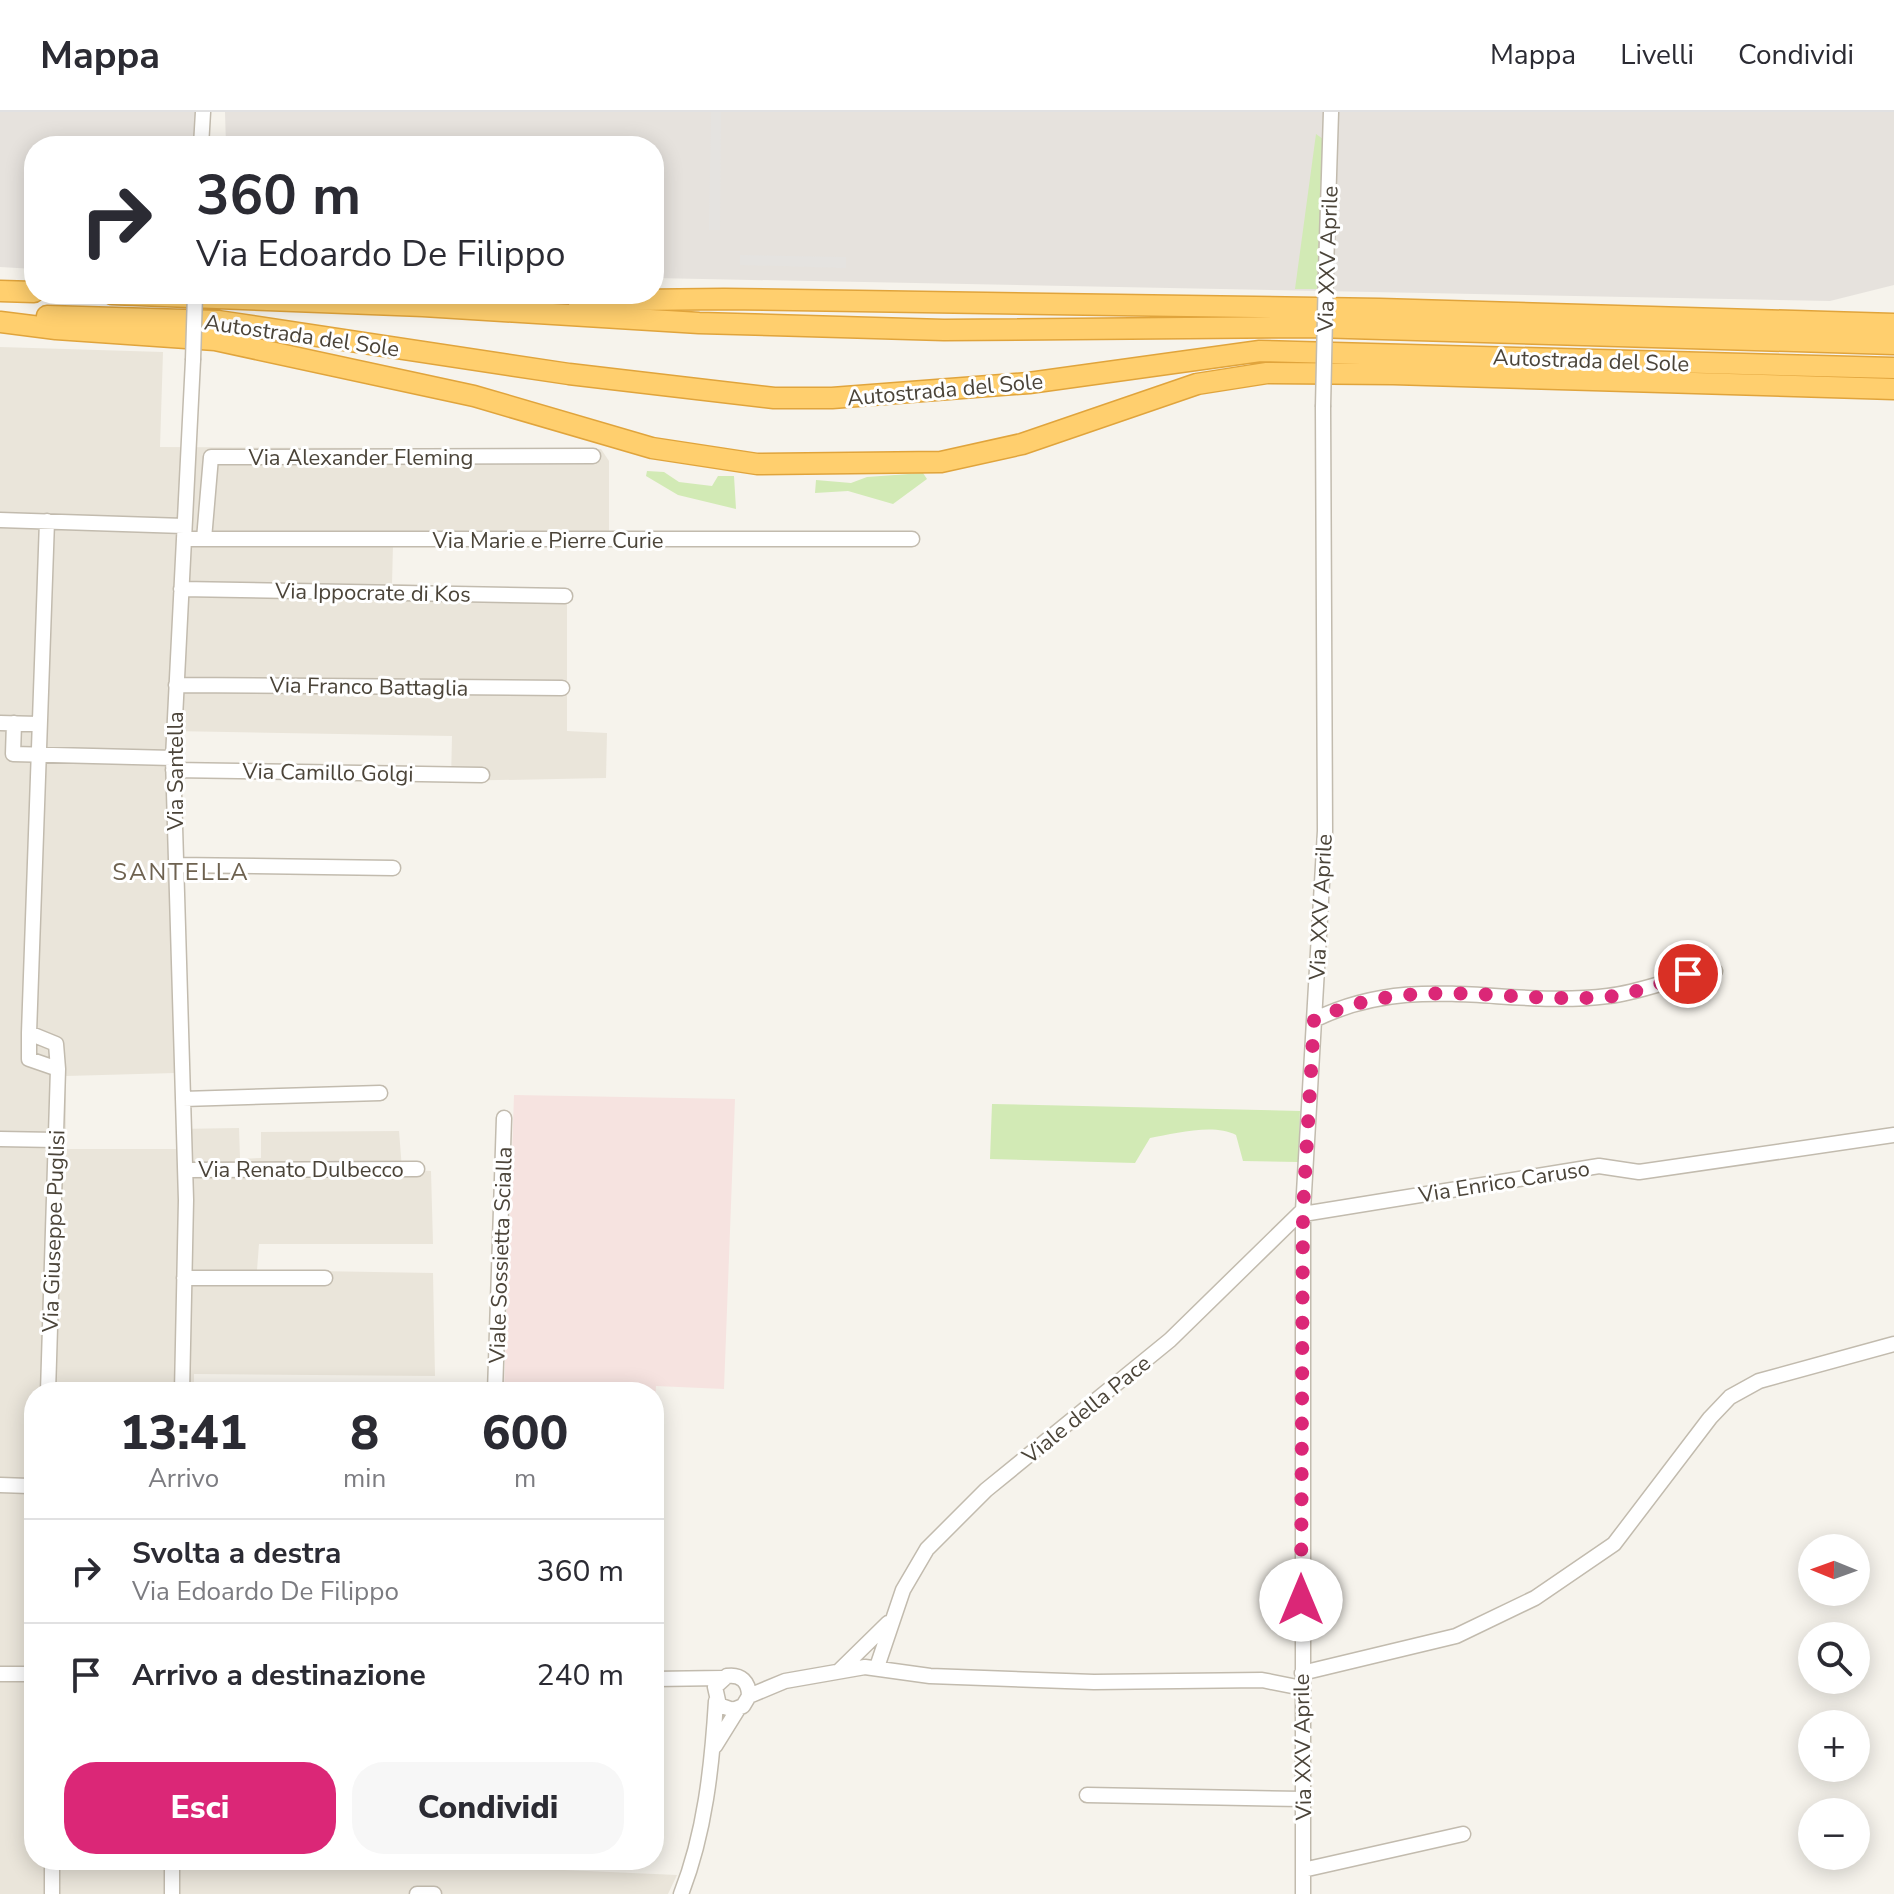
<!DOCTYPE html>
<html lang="it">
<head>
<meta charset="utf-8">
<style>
	:root { --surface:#fff; --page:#f7f7f7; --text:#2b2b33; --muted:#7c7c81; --line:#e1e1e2; --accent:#db2777 }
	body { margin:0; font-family:"Nunito Sans",sans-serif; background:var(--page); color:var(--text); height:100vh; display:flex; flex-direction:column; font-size:30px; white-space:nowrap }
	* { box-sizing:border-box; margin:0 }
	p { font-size:26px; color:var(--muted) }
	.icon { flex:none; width:44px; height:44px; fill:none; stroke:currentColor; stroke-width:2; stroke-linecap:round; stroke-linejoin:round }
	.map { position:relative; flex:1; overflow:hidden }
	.sheet { position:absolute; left:24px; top:1270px; width:640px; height:488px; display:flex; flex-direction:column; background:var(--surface); border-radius:32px; box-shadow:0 4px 20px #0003 }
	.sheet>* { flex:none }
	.guide { position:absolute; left:24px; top:24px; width:640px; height:168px; border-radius:32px; box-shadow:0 4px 20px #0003; background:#fff; color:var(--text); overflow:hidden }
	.needle { width:52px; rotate:271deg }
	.tools { position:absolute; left:1798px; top:1422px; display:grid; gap:16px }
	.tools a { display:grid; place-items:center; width:72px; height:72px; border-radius:50%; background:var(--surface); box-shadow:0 4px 20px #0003; font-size:40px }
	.pin { position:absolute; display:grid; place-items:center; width:68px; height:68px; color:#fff; margin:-34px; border:4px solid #fff; border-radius:50%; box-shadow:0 2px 8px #0007 }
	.me { position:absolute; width:88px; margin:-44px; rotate:0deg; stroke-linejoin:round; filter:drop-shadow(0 0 6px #0008) }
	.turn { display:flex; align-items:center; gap:28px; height:168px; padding:0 40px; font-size:36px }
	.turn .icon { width:104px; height:104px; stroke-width:2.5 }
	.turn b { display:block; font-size:56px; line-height:68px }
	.eta { display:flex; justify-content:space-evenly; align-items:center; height:136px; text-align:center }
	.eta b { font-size:48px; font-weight:800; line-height:56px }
	.action { display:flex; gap:16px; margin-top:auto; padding:16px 40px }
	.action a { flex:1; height:92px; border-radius:32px; background:var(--accent); color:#fff; font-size:32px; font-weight:800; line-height:92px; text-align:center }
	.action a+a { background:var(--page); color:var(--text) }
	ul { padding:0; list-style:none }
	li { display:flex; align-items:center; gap:24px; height:104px; padding:0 40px; border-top:2px solid var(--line) }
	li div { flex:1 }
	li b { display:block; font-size:30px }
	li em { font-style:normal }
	header { display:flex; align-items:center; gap:48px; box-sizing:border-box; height:112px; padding:0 40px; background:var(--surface); border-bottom:2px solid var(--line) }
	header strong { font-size:38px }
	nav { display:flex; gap:44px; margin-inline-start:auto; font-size:28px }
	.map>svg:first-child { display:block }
	.residential { fill:#eae5da }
	.industrial { fill:#e6e2dd }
	.medical { fill:#f6e3e0 }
	.green { fill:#d2eab5 }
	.parking { fill:#e5e3e0 }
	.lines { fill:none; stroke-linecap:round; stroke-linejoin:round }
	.minor-casing { stroke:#c2bbae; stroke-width:17 }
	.highway-casing { stroke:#e0a43c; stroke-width:23 }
	.minor { stroke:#fff; stroke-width:14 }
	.highway { stroke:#ffcf6e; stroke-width:20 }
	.minor-bridge-casing { stroke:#c2bbae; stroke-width:17; stroke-linecap:butt }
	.minor-bridge { stroke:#fff; stroke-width:14 }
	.route { stroke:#db2777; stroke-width:14; stroke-dasharray:0 25.2 }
	.labels { text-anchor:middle; stroke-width:6; stroke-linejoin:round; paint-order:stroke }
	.street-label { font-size:22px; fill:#4b4439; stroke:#fff }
	.neighbourhood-label { font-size:24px; letter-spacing:2px; fill:#6e6250; stroke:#fff }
</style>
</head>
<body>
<header>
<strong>Mappa</strong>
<nav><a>Mappa</a><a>Livelli</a><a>Condividi</a></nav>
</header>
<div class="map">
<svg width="1894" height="1782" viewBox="0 0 1894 1782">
	<rect width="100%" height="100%" fill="#f6f3ec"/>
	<path class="residential" d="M0,235L163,240L160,335L601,337L609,349V433H393L392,472L567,478V619L607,621L606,666L451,669L452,624L171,619L175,961L66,964V1037H176V1017L239,1016L240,1047L261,1046V1020L399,1019L402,1057L431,1059L433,1132H259L257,1158L433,1161L435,1264L194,1262V1280H34V1748H305V1754L334,1756L406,1758L407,1751L677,1763L668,1782H0Z"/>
	<path class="industrial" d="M0,0H211L203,34H34V157L0,155Z
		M225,0H1894V173L1830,189L654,166V34H226Z"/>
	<path class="medical" d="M514,983L735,987L724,1277L656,1274L654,1322V1280H504Z"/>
	<path class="green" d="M1316,22L1323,27L1317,177H1295Z
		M647,359L664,360L679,370L712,374L718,364H734L736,397L678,383L646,364Z
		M923,361L927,367L893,392L848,379L815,381L816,368L851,371L867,365Z
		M992,992L1300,999L1298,1050L1243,1049L1236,1023C1213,1011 1174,1022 1150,1026L1135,1051L990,1047Z"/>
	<path class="parking" d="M711,0H721L720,118H709Z
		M740,143L846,145V156L740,153Z"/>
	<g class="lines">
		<defs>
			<path id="minor" d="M201,34L203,0
				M1326,158L1331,0
				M0,408L184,414
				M184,427H912
				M204,427L211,345L593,344
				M181,477L565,484
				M176,573L562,576
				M0,611L38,612
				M14,611L13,642L173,646
				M173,658L482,663
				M176,753L393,756
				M1314,908C1415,858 1505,897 1608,884C1645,880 1678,863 1715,859
				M29,921L47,409
				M29,921L56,932L58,957L29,947Z
				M183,987L380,981
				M0,1027L56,1028
				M185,1058L417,1057
				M1303,1102L1599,1054L1639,1060L1894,1023
				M184,1166H325
				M48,1280L58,957
				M182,1280L186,1088L173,646L193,248
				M495,1280L504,1006
				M0,1373L29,1374L34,1370
				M877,1555L903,1478L927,1437L986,1378L1170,1228L1303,1098
				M840,1558L888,1511
				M1302,1561L1456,1524L1535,1486L1614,1432L1710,1306L1730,1285L1759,1269L1894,1232
				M0,1562H34
				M654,1567L722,1566
				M749,1584C749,1570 741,1562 727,1564L715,1575L719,1593L733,1598L743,1594L749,1584L785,1569L865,1555L930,1564L1094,1570L1262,1568L1302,1576
				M715,1634L738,1597
				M1087,1683L1303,1687
				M172,1748V1782
				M1303,1758L1463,1722
				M52,1782V1748
				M417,1782H434
				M681,1782C705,1721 712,1654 716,1589
				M1303,1782V1098L1325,719L1323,295"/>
			<path id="highway" d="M0,179L34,180
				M112,182L423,194L699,211L944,218L1315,215L1894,232
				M579,194L634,188L724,187L1380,197L1894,212
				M47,204L218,209L569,262L774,286H832L1029,271L1260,239L1894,256
				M0,210L56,217L215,228L474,284L652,336L757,352L941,350L1022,332L1197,272L1267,261L1393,262L1894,277"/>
		</defs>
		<use href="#minor" class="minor-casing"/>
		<use href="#highway" class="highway-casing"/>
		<use href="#minor" class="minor"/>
		<use href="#highway" class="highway"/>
		<defs>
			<path id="minor-bridge" d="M193,248L195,182
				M1323,295L1326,158"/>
		</defs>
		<use href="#minor-bridge" class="minor-bridge-casing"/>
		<use href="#minor-bridge" class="minor-bridge"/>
	</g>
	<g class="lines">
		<path class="route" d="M1301,1488L1303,1098L1314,908C1411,861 1503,892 1605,885C1633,883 1662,870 1688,862"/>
	</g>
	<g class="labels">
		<g class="street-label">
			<text transform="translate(1327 147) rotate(-88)" y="8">Via XXV Aprile</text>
			<text transform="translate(302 223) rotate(8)" y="8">Autostrada del Sole</text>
			<text transform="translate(1591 248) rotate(2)" y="8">Autostrada del Sole</text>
			<text transform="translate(945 277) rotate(-5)" y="8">Autostrada del Sole</text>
			<text x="361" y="353">Via Alexander Fleming</text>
			<text x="548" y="436">Via Marie e Pierre Curie</text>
			<text transform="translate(373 480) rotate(1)" y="8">Via Ippocrate di Kos</text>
			<text transform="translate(369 574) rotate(1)" y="8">Via Franco Battaglia</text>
			<text transform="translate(175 659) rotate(-90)" y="8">Via Santella</text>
			<text transform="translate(328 660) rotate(1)" y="8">Via Camillo Golgi</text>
			<text transform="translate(1320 795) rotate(-87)" y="8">Via XXV Aprile</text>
			<text x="301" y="1065">Via Renato Dulbecco</text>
			<text transform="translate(1504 1069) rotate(-9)" y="8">Via Enrico Caruso</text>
			<text transform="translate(53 1119) rotate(-88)" y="8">Via Giuseppe Puglisi</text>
			<text transform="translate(500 1143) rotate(-88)" y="8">Viale Sossietta Scialla</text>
			<text transform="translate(1086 1297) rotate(-39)" y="8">Viale della Pace</text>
			<text transform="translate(1302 1635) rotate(-91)" y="8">Via XXV Aprile</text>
		</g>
		<g class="neighbourhood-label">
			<text x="181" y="768">SANTELLA</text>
		</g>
	</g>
</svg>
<div class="tools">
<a><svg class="needle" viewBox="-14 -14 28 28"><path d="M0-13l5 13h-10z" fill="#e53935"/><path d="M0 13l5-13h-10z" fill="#7c7c81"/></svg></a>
<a><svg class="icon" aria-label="search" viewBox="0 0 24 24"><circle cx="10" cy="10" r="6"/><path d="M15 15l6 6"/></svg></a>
<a>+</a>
<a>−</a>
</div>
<div class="pin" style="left:1688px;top:862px;background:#d93025"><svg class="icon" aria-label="arrive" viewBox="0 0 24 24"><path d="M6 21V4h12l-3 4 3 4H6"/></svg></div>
<svg class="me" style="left:1301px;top:1488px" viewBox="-20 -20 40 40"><circle r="19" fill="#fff"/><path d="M0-13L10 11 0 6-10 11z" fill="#db2777"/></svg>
<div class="guide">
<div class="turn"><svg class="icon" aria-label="right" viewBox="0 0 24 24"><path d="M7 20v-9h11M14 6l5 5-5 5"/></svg><div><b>360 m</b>Via Edoardo De Filippo</div></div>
</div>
<section class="sheet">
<div class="eta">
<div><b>13:41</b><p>Arrivo</p></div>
<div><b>8</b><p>min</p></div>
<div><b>600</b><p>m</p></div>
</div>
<ul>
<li><svg class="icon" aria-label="right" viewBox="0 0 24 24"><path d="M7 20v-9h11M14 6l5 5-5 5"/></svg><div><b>Svolta a destra</b><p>Via Edoardo De Filippo</p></div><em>360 m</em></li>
<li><svg class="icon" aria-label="arrive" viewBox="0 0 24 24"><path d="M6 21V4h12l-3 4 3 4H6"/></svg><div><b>Arrivo a destinazione</b></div><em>240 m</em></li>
</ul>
<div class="action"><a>Esci</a><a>Condividi</a></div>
</section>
</div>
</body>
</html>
